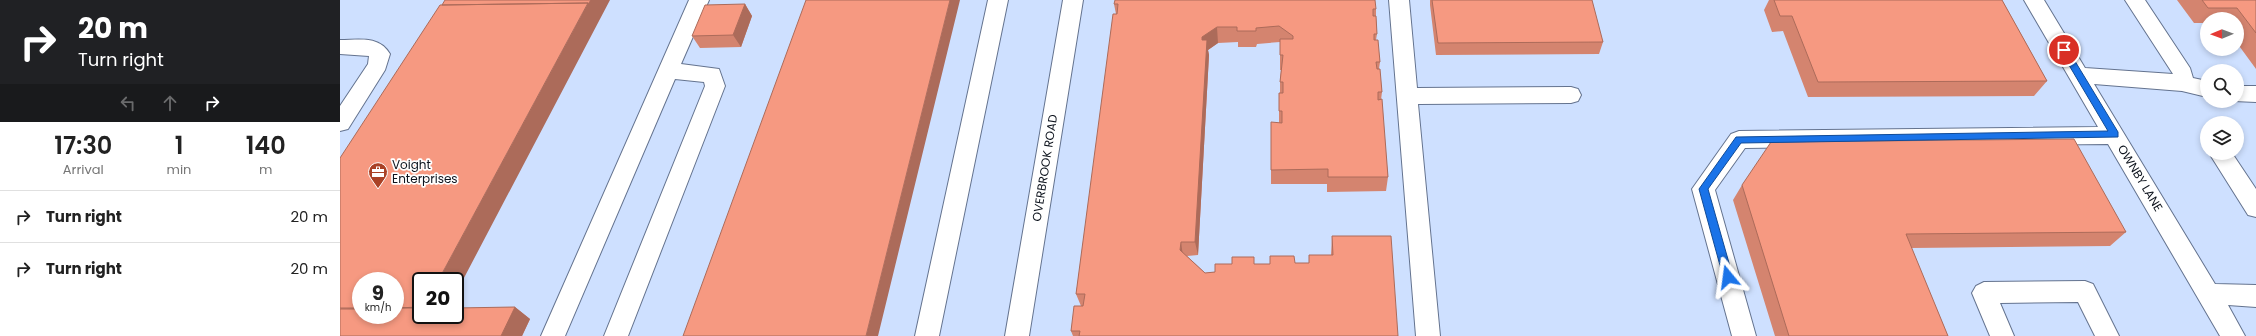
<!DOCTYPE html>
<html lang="en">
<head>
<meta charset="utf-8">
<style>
	:root { --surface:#fff; --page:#f6f6f6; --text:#222; --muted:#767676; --line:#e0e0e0 }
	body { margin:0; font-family:Poppins,sans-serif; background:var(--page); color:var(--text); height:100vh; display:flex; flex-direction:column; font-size:15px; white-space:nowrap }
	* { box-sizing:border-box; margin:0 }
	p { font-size:13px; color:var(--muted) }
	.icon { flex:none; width:22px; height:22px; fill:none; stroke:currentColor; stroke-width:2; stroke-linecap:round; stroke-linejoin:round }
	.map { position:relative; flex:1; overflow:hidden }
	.drawer { display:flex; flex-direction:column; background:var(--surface); width:340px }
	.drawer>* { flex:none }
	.banner { background:#202124; color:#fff; overflow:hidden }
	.needle { width:26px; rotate:269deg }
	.controls { position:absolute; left:1860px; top:12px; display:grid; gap:8px }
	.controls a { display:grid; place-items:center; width:44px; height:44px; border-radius:50%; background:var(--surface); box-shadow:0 2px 6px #0003; font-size:20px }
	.speed { position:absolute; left:12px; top:272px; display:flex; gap:8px; font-size:20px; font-weight:700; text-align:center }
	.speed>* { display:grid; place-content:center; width:52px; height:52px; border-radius:50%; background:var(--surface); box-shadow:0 2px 6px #0003; line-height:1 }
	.speed small { font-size:10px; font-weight:400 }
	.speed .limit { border:2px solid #111; border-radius:6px; background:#fff; color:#111 }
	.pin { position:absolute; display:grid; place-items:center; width:34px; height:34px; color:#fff; margin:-17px; border:2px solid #fff; border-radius:50%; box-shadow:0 1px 4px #0007 }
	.me { position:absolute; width:44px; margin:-22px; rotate:344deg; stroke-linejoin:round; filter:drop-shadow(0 0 3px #0008) }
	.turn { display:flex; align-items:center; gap:14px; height:84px; padding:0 12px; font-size:18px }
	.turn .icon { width:52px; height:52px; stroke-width:2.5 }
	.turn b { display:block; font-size:28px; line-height:34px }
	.lanes { display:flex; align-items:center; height:38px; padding:0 12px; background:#0003; justify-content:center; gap:20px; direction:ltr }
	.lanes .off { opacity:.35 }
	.eta { display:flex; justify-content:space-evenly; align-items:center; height:68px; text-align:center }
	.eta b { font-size:24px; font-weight:600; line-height:28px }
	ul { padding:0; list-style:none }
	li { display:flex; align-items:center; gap:12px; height:52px; padding:0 12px; border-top:1px solid var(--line) }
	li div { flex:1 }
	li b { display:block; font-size:15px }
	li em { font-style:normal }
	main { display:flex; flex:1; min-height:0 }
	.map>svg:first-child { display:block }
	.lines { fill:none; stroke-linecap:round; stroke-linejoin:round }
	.minor-casing { stroke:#64738f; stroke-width:2 }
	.minor { fill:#fff; fill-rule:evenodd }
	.wall { fill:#d4846f; fill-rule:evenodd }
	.shaded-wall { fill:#ac6b5a }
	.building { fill:#f69981; stroke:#ac6b5a }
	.route { fill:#1a73e8; stroke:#114b97 }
	.labels { text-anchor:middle; stroke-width:3.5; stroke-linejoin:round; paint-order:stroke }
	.poi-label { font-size:12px; fill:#0d131d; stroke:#fff; text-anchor:start }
	.street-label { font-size:12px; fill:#0d131d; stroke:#fff }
</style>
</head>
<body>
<main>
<section class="drawer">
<div class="banner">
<div class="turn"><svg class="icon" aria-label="right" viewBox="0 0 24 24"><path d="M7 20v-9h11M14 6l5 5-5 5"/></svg><div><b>20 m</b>Turn right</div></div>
<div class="lanes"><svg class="icon off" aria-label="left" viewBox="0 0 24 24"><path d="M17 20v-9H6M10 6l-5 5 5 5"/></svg><svg class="icon off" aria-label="ahead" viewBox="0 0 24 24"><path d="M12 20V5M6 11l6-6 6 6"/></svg><svg class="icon" aria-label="right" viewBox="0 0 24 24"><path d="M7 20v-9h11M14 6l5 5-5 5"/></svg></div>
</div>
<div class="eta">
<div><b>17:30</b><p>Arrival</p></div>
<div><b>1</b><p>min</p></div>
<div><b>140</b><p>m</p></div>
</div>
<ul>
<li><svg class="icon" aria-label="right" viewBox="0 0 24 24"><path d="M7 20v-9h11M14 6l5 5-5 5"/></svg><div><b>Turn right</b></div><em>20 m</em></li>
<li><svg class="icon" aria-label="right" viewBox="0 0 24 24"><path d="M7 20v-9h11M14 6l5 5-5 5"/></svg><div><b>Turn right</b></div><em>20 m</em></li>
</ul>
</section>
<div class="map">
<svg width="1916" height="336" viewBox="0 0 1916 336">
	<rect width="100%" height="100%" fill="#cee0ff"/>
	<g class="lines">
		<defs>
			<path id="minor" d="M349,0H369L341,64L379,69L385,86L288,336H264L365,86L364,82L335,79L225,336H201Z
				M648,0H668L599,336H575Z
				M723,0H743L689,336H665Z
				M1049,0H1069L1077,88L1231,87L1238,89L1241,95L1238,101L1231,103L1078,104L1100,336H1076Z
				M1684,0H1704L1745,68L1833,74L1785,0H1805L1850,68L1853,78L1867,81V97L1842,91L1754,84L1875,284L1916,285V307L1888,305L1905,336H1880L1768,144L1405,148L1375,190L1416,336H1392L1352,189L1391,134L1399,131L1758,127Z
				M0,40C19,40 39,35 50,54L45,70L8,129L0,131V106L28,64L29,56L0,54Z
				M1897,86H1916V102L1894,101H1897Z
				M1869,153H1892L1916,189V217L1908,215Z
				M1745,281L1753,284L1779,336H1755L1738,302L1660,303L1674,336H1650L1632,293L1636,286L1644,282Z"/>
		</defs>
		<use href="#minor" class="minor-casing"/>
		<use href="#minor" class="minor"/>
	</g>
	<path class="wall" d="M1090,0H1225L1263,42L1259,54L1096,55L1090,5Z
		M1429,0H1662L1707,81L1694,96L1468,97L1443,31L1432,32L1424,10Z
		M1837,0H1916V69L1897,43V19H1867V23H1854Z
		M405,4L412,16L401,47L360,48L352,36Z
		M774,4L1036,9V16L1037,34L1036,40L1040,62L1039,69L1042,92L1041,100L1048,177L1046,191L987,192V184H931V170L939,123V93H940V82L941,70H940V42L917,44L916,47H898V42L878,43L868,50L869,55L858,255L847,256L865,273L875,272L915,264H930L969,263V255H991L992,236L1058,336H733L731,331L741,306L736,294L776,14Z
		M0,158L81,281V315L175,307L190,319L182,336H0ZM21,281H55V315H21Z
		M1402,185L1786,232L1770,246L1571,248L1608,336H1435L1393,200Z"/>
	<path class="shaded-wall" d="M251,0H270L115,295V281H98L248,3Z
		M610,0H620L538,336H526Z
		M405,4L412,16L401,47L393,35Z
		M877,27L878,43L868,50L869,55L858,255L855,242L862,37Z
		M841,242L843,256L840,250Z
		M175,307L190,319L182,336H161Z"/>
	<path class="building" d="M105,0H251L248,4H247L248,3L102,5Z
		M466,0H610L526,336H343Z
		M775,0H1035L1036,9H1033V16H1036L1037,34H1034V40H1038L1040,62H1036L1037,69H1040L1042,92H1038V100L1042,99L1048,177H988V169L931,170V122L942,123V111H939V93H943V82H940L943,55H940V39H953V36L939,26L916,28V31H897V27H877L862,37V40H867L855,242H841L840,250L865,273L875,272V264H892V257H914V264H930V256H954L955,263H969V255H993L992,236H1051L1058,336H739L740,331H731L734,306H743L745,294H736L773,14H777L778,4H774Z
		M1092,0H1252L1263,42L1098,43Z
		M1434,0H1662L1707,81L1478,82L1452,16H1440Z
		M1862,0H1916V33L1897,8H1868Z
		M248,3L98,281H81V307L55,308V281H21V308H0V158L100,5Z
		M405,4L393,35L352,36L365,5Z
		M1734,139L1786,232L1566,234L1608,336H1449L1402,185L1431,142Z
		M175,307L161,336H0V309H21V315H55V308H81V315H115V308Z"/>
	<path class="route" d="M1724,47L1727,48L1778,132V137L1401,143L1368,189L1393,277L1388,281L1384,280L1359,189L1396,137L1768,131L1720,50Z"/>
	<defs>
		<symbol id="office-pin" viewBox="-11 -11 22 30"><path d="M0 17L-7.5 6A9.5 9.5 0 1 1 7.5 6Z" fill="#aa4125" stroke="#fff"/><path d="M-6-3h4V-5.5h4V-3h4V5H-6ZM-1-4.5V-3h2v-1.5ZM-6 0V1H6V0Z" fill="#fff"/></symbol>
	</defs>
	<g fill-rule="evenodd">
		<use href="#office-pin" x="27" y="161" width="22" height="30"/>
	</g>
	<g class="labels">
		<g class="poi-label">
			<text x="52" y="169">Voight<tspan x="52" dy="14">Enterprises</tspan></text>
		</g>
		<g class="street-label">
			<text transform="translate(705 168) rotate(-81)" y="4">OVERBROOK ROAD</text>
			<text transform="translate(1800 178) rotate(59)" y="4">OWNBY LANE</text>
		</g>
	</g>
</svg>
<div class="controls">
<a><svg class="needle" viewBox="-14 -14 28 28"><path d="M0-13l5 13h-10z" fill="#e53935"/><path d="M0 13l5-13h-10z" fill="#767676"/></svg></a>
<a><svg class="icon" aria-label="search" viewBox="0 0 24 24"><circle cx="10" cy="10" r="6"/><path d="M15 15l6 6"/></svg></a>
<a><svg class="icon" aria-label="layers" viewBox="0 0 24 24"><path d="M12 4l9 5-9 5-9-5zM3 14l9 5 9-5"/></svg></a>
</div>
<div class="speed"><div>9<small>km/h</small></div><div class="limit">20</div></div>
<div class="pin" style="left:1724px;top:50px;background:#d93025"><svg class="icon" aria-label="arrive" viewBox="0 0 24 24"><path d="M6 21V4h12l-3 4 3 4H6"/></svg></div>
<svg class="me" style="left:1388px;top:277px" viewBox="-20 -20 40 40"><path d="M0-17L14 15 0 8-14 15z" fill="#1a73e8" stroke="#fff" stroke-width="4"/></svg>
</div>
</main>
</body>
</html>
